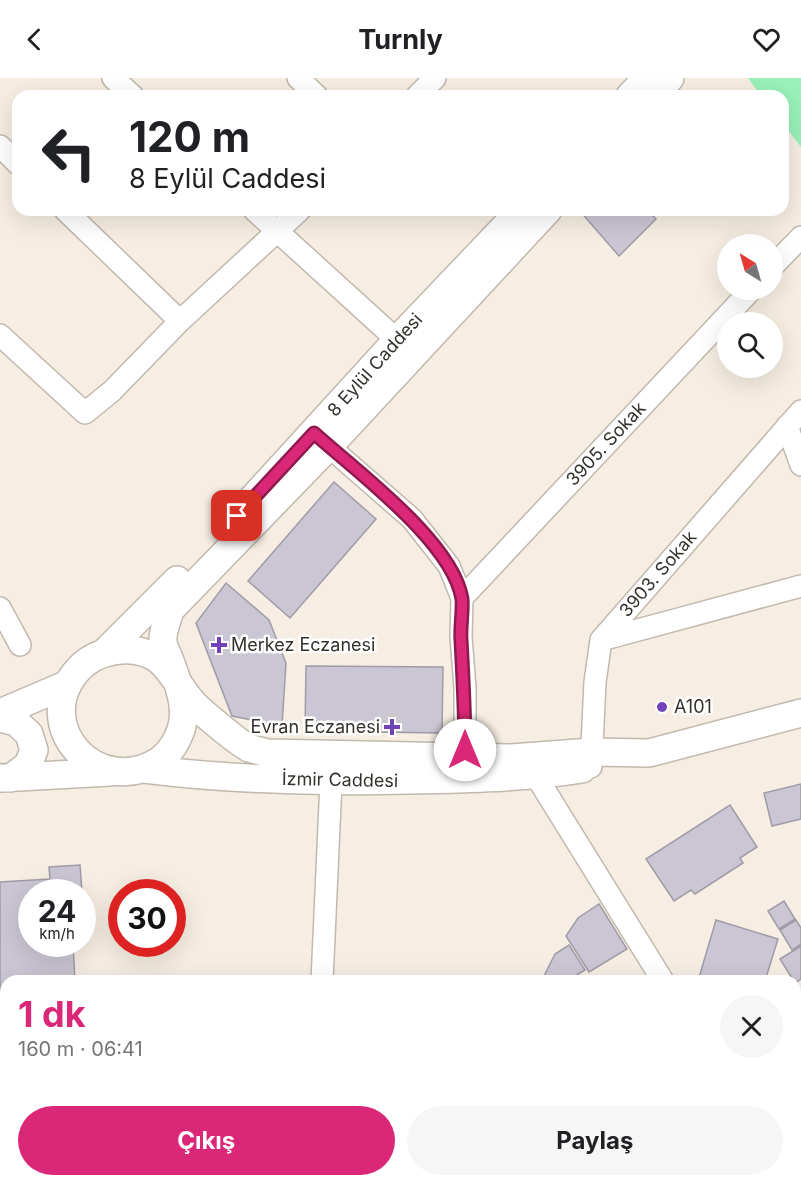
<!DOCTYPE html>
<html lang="tr">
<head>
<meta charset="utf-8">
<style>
	:root { --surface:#fff; --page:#f6f6f6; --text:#202124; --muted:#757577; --accent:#db2777 }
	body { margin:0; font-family:Inter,sans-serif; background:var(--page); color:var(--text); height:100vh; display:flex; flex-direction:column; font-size:22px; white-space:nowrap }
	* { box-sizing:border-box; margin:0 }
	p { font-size:20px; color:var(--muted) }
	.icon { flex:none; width:33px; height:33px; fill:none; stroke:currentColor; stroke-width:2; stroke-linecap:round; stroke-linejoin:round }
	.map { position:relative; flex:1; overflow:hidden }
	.panel { position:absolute; left:0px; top:897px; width:801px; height:212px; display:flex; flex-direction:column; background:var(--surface); border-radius:18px 18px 0 0; box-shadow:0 6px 24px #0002 }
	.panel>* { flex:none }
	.banner { position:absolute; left:12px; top:12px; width:777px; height:126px; border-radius:18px; box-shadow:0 6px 24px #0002; background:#fff; color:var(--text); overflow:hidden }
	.needle { width:39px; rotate:323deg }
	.tools { position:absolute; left:717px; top:156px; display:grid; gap:12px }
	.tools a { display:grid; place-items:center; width:66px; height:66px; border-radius:50%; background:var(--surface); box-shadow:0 6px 24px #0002; font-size:30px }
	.speed { position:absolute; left:18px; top:801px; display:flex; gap:12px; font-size:30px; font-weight:700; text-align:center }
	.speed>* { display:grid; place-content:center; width:78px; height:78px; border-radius:50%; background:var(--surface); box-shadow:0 6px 24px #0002; line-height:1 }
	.speed small { font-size:15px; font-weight:400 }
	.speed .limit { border:9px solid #d22; background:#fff; color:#111 }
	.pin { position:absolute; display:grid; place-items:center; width:51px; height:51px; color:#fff; margin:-26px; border-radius:12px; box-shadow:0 3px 9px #0006 }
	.me { position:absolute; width:66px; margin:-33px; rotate:0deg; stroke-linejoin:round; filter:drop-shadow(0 0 4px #0008) }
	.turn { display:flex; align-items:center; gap:21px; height:126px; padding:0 18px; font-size:27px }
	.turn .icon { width:78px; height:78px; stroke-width:2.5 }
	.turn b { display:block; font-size:42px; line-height:51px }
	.round { display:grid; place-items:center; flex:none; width:63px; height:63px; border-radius:32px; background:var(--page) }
	.overview { display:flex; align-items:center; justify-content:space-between; height:102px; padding:0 18px }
	h1 { font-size:36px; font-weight:700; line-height:45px; color:var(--accent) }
	.primary-button { display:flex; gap:12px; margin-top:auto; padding:12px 18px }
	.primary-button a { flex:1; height:69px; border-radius:36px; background:var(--accent); color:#fff; font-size:24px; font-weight:700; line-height:69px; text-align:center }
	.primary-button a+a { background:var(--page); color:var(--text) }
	header { display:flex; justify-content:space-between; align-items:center; height:78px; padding:0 18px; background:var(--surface); font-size:27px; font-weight:700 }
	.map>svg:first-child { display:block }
	.green { fill:#99f2b8 }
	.building { fill:#cbc6d3; stroke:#a09ba8; stroke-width:1.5 }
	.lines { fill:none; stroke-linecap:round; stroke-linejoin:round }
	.minor-casing { stroke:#c1b9ad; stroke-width:24 }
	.major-casing { stroke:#c1b9ad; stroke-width:30 }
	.minor { stroke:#fff; stroke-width:21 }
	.major { stroke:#fff; stroke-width:27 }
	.route-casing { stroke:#8e194d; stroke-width:15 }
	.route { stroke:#db2777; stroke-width:10 }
	.poi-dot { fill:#7341b9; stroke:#fff; stroke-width:2 }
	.labels { text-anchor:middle; stroke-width:5; stroke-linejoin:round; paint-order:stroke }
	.street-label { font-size:18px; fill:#35322d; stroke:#fff }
	.poi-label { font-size:18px; fill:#35322d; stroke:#fff; text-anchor:start }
</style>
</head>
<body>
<header><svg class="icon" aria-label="back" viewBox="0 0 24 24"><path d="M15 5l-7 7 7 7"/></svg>Turnly<svg class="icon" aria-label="heart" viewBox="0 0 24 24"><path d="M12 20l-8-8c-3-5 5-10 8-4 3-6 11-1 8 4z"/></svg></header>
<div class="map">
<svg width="801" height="1108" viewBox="0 0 801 1108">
	<rect width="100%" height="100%" fill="#f6eee2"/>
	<path class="green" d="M748,0H801V69L783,46V18H761Z"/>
	<path class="building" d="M579,132H647L656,141L619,178Z
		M334,404L376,441L290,540L248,503Z
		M226,505L269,542L286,585L282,648L232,638L196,545Z
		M306,588L443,589L442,655L305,653Z
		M801,706V741L772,748L764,715Z
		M730,727L757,769L740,780L743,785L695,816L691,812L674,823L646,781Z
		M80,787L82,814H32V866H73L75,903H6V977H0V804L50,801L49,789Z
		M784,823L795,841L779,851L768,833Z
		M599,826L627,871L589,894L566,858L578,840Z
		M716,842L778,861L765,903H698Z
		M796,842L801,850V866L792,872L780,852Z
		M569,867L585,892L567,903H547L544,898L555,876Z
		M801,868V901L795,905L780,881Z
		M528,1102H555L558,1108H520Z
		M556,1102H589L590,1105L585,1108H560Z
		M639,1102H659L663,1108H630Z
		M661,1102H696L697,1104L692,1108H665Z
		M750,1102H770L773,1108H741Z"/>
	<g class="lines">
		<defs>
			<path id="minor" d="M113,0L133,18
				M298,0L317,18
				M417,18L435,0
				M0,68L18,86
				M65,132L180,243
				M254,132L397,262
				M772,189L801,159
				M0,257L85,335L112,313L180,243L300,132
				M787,348L801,387
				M317,358L412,441L449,488L462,520L461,559L465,610V680
				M462,520L751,212
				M0,530L20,567
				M601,562L801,508
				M591,689L595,604L601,562L801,333
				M536,698L663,903
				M322,903L331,704
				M795,934L801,931
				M795,1064L801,1060
				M0,1079L6,1076
				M783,1102L787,1108
				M505,1108L513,1102
				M723,1108L732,1102"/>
			<path id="major" d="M630,18L647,0
				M654,18L670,0
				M548,132L329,368L170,532C168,541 162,554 163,563C163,569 167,575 169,580C178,606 191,633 178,659C174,668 167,677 159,683C98,721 31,649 76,594C95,571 134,564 159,582C173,594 181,612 193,625C199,632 241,667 249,670C255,672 261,673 267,675L511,680L591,674L649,675L801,635
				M244,430L397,262L521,132
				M105,574L177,502
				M0,635L68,606
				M0,640L16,644L29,656L34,672L28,687L11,700
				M144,691C232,702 320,704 409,702C467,701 525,700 582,691
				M0,700L110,694"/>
		</defs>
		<use href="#minor" class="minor-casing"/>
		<use href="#major" class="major-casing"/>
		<use href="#minor" class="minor"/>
		<use href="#major" class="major"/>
	</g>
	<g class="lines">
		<defs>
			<path id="route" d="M237,438L314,355C356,393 453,464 462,521C463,534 460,548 461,562C463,599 465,635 465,672"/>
		</defs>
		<use href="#route" class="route-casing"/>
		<use href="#route" class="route"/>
	</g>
	<g class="poi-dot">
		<path d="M216 558h6v6h6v6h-6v6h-6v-6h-6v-6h6z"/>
		<circle cx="662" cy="629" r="6"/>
		<path d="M389 640h6v6h6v6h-6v6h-6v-6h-6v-6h6z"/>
	</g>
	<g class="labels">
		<g class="street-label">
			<text transform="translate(375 287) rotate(-48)" y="6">8 Eylül Caddesi</text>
			<text transform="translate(606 366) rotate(-47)" y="6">3905. Sokak</text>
			<text transform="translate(658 496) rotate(-49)" y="6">3903. Sokak</text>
			<text transform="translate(340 702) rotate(1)" y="6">İzmir Caddesi</text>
		</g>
		<g class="poi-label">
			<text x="231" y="573">Merkez Eczanesi</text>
			<text x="674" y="635">A101</text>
			<text x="380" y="655" text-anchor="end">Evran Eczanesi</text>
		</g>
	</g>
</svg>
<div class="tools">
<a><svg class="needle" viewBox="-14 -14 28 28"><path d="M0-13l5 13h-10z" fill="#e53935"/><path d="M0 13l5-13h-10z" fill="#757577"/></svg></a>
<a><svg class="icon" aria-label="search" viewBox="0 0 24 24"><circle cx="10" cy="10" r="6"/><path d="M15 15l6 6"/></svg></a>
</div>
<div class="speed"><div>24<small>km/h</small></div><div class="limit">30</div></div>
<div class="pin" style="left:237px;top:438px;background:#d93025"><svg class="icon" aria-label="arrive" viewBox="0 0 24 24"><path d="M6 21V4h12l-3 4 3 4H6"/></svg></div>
<svg class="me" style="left:465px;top:672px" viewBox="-20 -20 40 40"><circle r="19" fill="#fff"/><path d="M0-13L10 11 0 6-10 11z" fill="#db2777"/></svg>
<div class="banner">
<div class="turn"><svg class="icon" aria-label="left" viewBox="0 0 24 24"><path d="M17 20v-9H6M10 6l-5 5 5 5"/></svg><div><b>120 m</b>8 Eylül Caddesi</div></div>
</div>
<section class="panel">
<div class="overview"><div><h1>1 dk</h1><p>160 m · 06:41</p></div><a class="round"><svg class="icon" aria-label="close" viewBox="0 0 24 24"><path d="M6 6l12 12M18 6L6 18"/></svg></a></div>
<div class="primary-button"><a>Çıkış</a><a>Paylaş</a></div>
</section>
</div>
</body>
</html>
